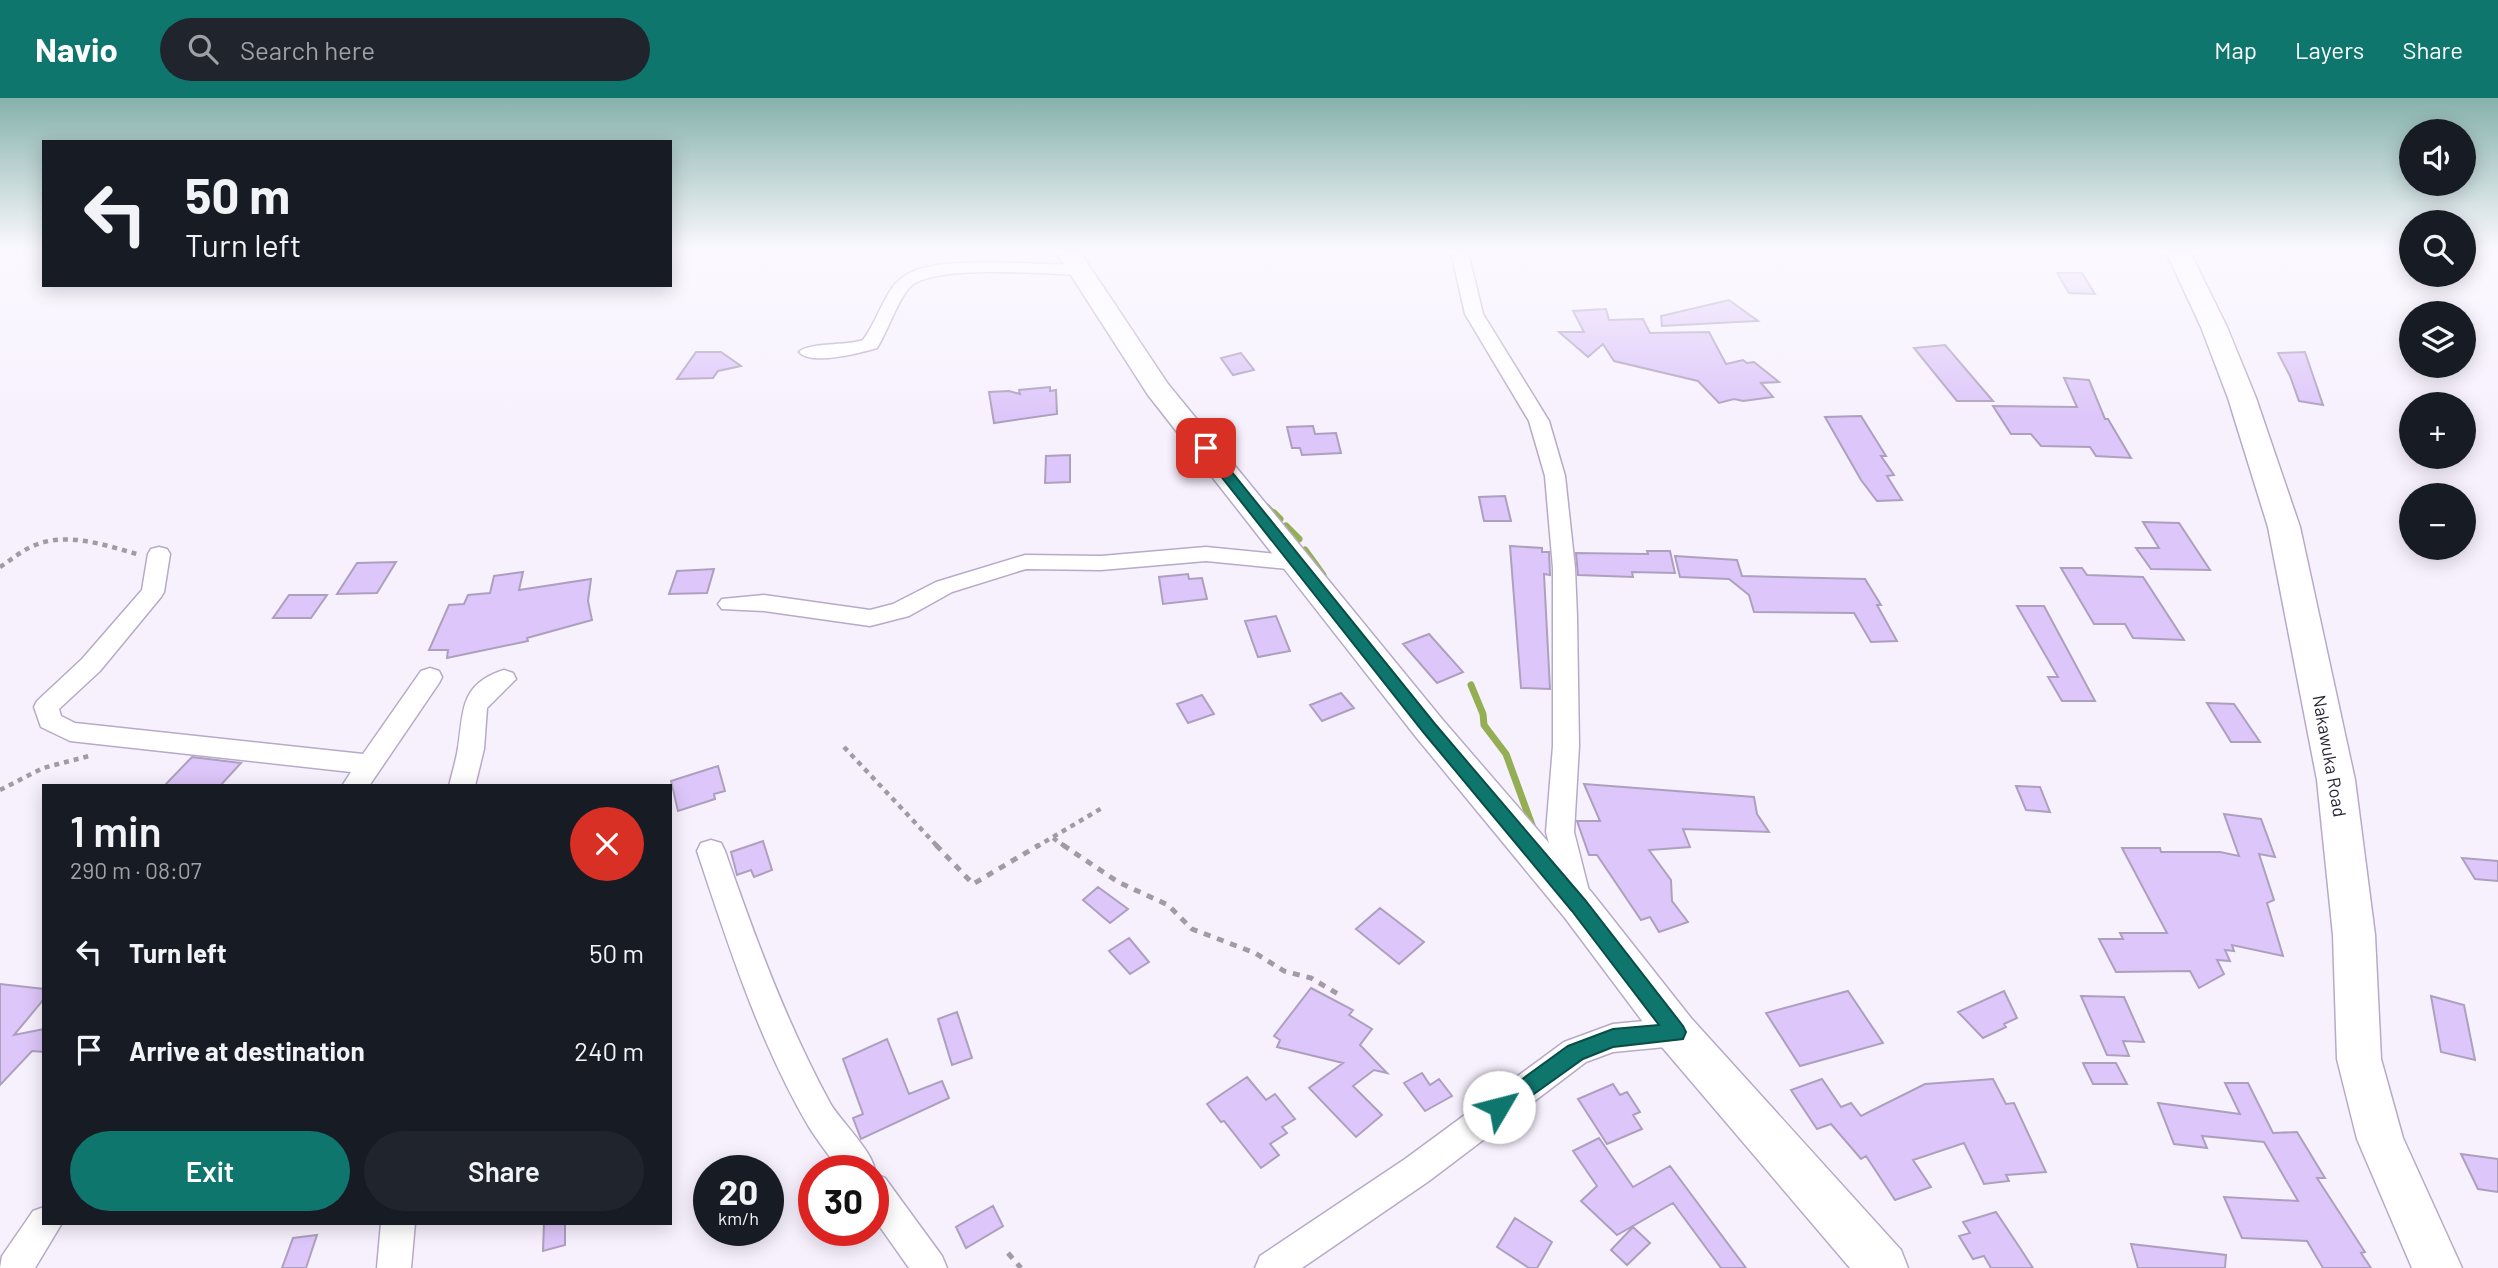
<!DOCTYPE html>
<html lang="en">
<head>
<meta charset="utf-8">
<style>
	:root { --surface:#171b24; --page:#20242c; --text:#f1f3f6; --muted:#9ea1a6; --accent:#0f766e }
	body { margin:0; font-family:Barlow,sans-serif; background:var(--page); color:var(--text); height:100vh; display:flex; flex-direction:column; font-size:26px; white-space:nowrap }
	* { box-sizing:border-box; margin:0 }
	p { font-size:23px; color:var(--muted) }
	.icon { flex:none; width:38px; height:38px; fill:none; stroke:currentColor; stroke-width:2; stroke-linecap:round; stroke-linejoin:round }
	.map { position:relative; flex:1; overflow:hidden }
	.sheet { position:absolute; left:42px; top:686px; width:630px; height:441px; display:flex; flex-direction:column; background:var(--surface); border-radius:0px; box-shadow:0 4px 18px #0003 }
	.sheet>* { flex:none }
	.guide { position:absolute; left:42px; top:42px; width:630px; height:147px; border-radius:0px; box-shadow:0 4px 18px #0003; background:#171b24; color:var(--text); overflow:hidden }
	.controls { position:absolute; left:2399px; top:21px; display:grid; gap:14px }
	.controls a { display:grid; place-items:center; width:77px; height:77px; border-radius:50%; background:var(--surface); box-shadow:0 4px 18px #0003; font-size:35px }
	.speed { position:absolute; left:693px; top:1057px; display:flex; gap:14px; font-size:35px; font-weight:700; text-align:center }
	.speed>* { display:grid; place-content:center; width:91px; height:91px; border-radius:50%; background:var(--surface); box-shadow:0 4px 18px #0003; line-height:1 }
	.speed small { font-size:18px; font-weight:400 }
	.speed .limit { border:10px solid #d22; background:#fff; color:#111 }
	.pin { position:absolute; display:grid; place-items:center; width:60px; height:60px; color:#fff; margin:-30px; border-radius:14px; box-shadow:0 4px 10px #0006 }
	.me { position:absolute; width:77px; margin:-38px; rotate:53deg; stroke-linejoin:round; filter:drop-shadow(0 0 5px #0008) }
	.turn { display:flex; align-items:center; gap:24px; height:147px; padding:0 28px; font-size:32px }
	.turn .icon { width:91px; height:91px; stroke-width:2.5 }
	.turn b { display:block; font-size:49px; line-height:60px }
	.round { display:grid; place-items:center; flex:none; width:74px; height:74px; border-radius:37px; background:var(--page) }
	.head { display:flex; align-items:center; justify-content:space-between; height:119px; padding:0 28px }
	h1 { font-size:42px; font-weight:600; line-height:52px }
	.action { display:flex; gap:14px; margin-top:auto; padding:14px 28px }
	.action a { flex:1; height:80px; border-radius:42px; background:var(--accent); color:#fff; font-size:28px; font-weight:600; line-height:80px; text-align:center }
	.action a+a { background:var(--page); color:var(--text) }
	ul { padding:0; list-style:none }
	li { display:flex; align-items:center; gap:21px; height:98px; padding:0 28px }
	li div { flex:1 }
	li b { display:block; font-size:26px }
	li em { font-style:normal }
	header { display:flex; align-items:center; gap:42px; box-sizing:border-box; height:98px; padding:0 35px; background:var(--accent); color:#fff }
	header strong { font-size:33px }
	nav { display:flex; gap:38px; margin-inline-start:auto; font-size:24px }
	.search { width:490px; height:63px; background:var(--page); display:flex; align-items:center; gap:18px; box-sizing:border-box; padding:0 24px; border-radius:38px; color:var(--muted); font-size:26px }
	.map>svg:first-child { display:block }
	.lines { fill:none; stroke-linecap:round; stroke-linejoin:round }
	.stream-far1 { stroke:#94ae53; stroke-width:5 }
	.stream { stroke:#94ae53; stroke-width:7 }
	.building { fill:#ddc6f9; stroke:#ada0be; stroke-width:2 }
	.street-casing { stroke:#b7aac8; stroke-width:3 }
	.secondary-casing { stroke:#b7aac8; stroke-width:3 }
	.path-far1 { stroke:#a19ba8; stroke-width:4.5; stroke-dasharray:5 5; stroke-linecap:butt }
	.path { stroke:#a19ba8; stroke-width:5; stroke-dasharray:7 7; stroke-linecap:butt }
	.street { fill:#fff; fill-rule:evenodd }
	.secondary { fill:#fff; fill-rule:evenodd }
	.route { fill:#0f766e; stroke:#0a4d48; stroke-width:2 }
	.labels { text-anchor:middle; stroke-width:6; stroke-linejoin:round; paint-order:stroke }
	.street-label { font-size:18px; fill:#2a2430; stroke:#fff }
</style>
</head>
<body>
<header>
<strong>Navio</strong>
<div class="search"><svg class="icon" aria-label="search" viewBox="0 0 24 24"><circle cx="10" cy="10" r="6"/><path d="M15 15l6 6"/></svg>Search here</div>
<nav><a>Map</a><a>Layers</a><a>Share</a></nav>
</header>
<div class="map">
<svg width="2498" height="1170" viewBox="0 0 2498 1170">
	<rect width="100%" height="100%" fill="#f7f1fe"/>
	<g class="lines">
		<path class="stream-far1" d="M1267,408L1276,417"/>
		<path class="stream" d="M1274,415L1280,421
			M1286,428L1299,441
			M1305,452L1323,477
			M1471,587L1483,616L1484,627L1506,656L1533,730"/>
	</g>
	<path class="building" d="M2057,175H2082L2095,196L2069,195Z
		M1729,202L1758,223L1662,228L1661,218Z
		M1606,211L1609,222L1643,221L1650,235L1709,234L1726,266L1743,262L1747,265L1754,264L1779,284L1761,285L1773,299L1743,303L1734,301L1719,305L1698,283L1614,263L1603,246L1588,259L1559,234H1584L1573,213Z
		M1945,247L1993,303H1957L1914,250Z
		M696,254H721L741,268L718,273L713,280L677,281Z
		M2305,254L2323,307L2299,303L2290,278L2278,255Z
		M1241,255L1254,272L1233,277L1221,260Z
		M2064,280L2089,282L2105,321H2108L2131,360L2096,358L2090,349L2041,348L2031,336H2011L1993,308L2077,309Z
		M1050,289V293L1056,292L1057,316L994,325L989,294L1009,293L1020,296L1019,292Z
		M1861,318L1886,358H1881L1894,377L1887,378L1902,402L1877,403L1861,382L1825,319Z
		M1313,328L1315,336L1336,335L1341,355L1302,357L1300,350H1292L1287,329Z
		M1070,357V384L1045,385L1046,358Z
		M1505,398L1511,423H1484L1479,399Z
		M2143,424L2179,425L2210,472L2151,471L2136,450H2159Z
		M1510,448L1542,450V454H1549L1550,477L1544,476L1550,591L1521,590Z
		M1647,453H1670L1675,475L1632,474L1633,479L1578,477L1576,455L1648,456Z
		M1675,458L1737,462L1742,478L1865,481L1881,507H1877L1897,543L1871,544L1854,515L1754,514L1749,497L1729,481L1680,479Z
		M396,464L377,495L337,496L357,465Z
		M2061,470H2082L2087,477L2143,479L2184,542L2133,540L2125,526H2094Z
		M714,471L707,495L669,496L677,473Z
		M523,474L519,492L591,481L588,503L592,522L527,540L528,543L447,560L448,552H429L449,507L464,506L468,497L490,495L494,478Z
		M1188,476L1189,481L1202,480L1207,501L1163,506L1159,479Z
		M289,497H327L311,520H273Z
		M2017,508H2044L2095,603H2062L2048,579H2058Z
		M1276,518L1290,553L1258,559L1245,523Z
		M1429,536L1463,574L1437,585L1403,546Z
		M1341,595L1354,610L1322,623L1310,607Z
		M1202,597L1214,616L1188,625L1177,606Z
		M2207,605L2234,606L2260,644H2231Z
		M192,659L241,665L220,688H164Z
		M718,668L725,693L714,696L715,701L678,713L671,683Z
		M1584,686L1754,699L1757,716L1769,734L1683,731L1690,749L1649,752L1671,782L1672,803L1688,824L1659,834L1650,819L1641,822L1597,757H1589L1577,723H1600Z
		M2016,688L2040,689L2050,714L2026,712Z
		M2224,716L2261,721L2275,759L2259,756L2274,802L2267,805L2283,858L2232,847L2234,853L2225,852L2230,863L2217,862L2224,876L2199,890L2190,873L2116,874L2099,841H2123L2120,835H2167L2122,750H2160L2161,754H2220L2239,758Z
		M763,743L772,772L754,779L751,772L737,777L731,754Z
		M2462,760L2498,763V783L2475,781Z
		M1098,789L1128,811L1110,825L1083,802Z
		M1380,810L1424,844L1399,866L1356,831Z
		M1129,840L1149,864L1130,876L1109,853Z
		M0,886L44,891V901L14,937L44,931V954L32,953L0,987Z
		M1311,890L1353,912L1349,917L1372,931L1360,947L1387,975L1374,972L1353,988L1382,1017L1356,1039L1309,990L1343,965L1277,949L1280,942L1274,938Z
		M1848,893L1883,945L1800,968L1766,915Z
		M2004,893L2017,920L2004,926L2006,929L1983,940L1958,914Z
		M2081,898L2124,899L2144,944L2123,943L2129,958L2107,957Z
		M2431,898L2464,907L2475,962L2441,954Z
		M957,914L972,960L952,967L938,921Z
		M887,941L909,996L942,983L949,1000L861,1041L853,1020L863,1016L843,961Z
		M2083,965H2116L2127,986H2093Z
		M1422,975L1430,987L1439,981L1452,998L1425,1013L1404,985Z
		M1247,979L1266,1002L1275,996L1295,1021L1282,1029L1287,1035L1270,1046L1279,1057L1261,1070L1224,1023L1221,1024L1207,1006Z
		M1822,981L1841,1009L1851,1005L1861,1018L1925,986L1993,981L2006,1006L2014,1005L2046,1074L2006,1077L2009,1083L1984,1086L1964,1045L1913,1062L1931,1089L1895,1102L1866,1058L1861,1061L1831,1026L1817,1031L1791,992Z
		M2225,985H2248L2273,1035L2297,1034L2325,1080H2317L2365,1154L2361,1155L2371,1170H2323L2307,1143L2242,1140L2224,1099L2298,1103L2264,1044L2202,1038L2207,1050L2174,1046L2158,1005L2240,1016Z
		M1613,986L1620,997L1627,994L1640,1014L1633,1017L1642,1031L1607,1046L1578,1001Z
		M1599,1040L1633,1089L1670,1068L1746,1170H1721L1673,1105L1617,1137L1581,1103L1597,1088L1573,1053Z
		M2461,1056L2498,1061V1094L2478,1091Z
		M993,1108L1003,1128L966,1150L956,1129Z
		M1996,1114L2020,1150L2033,1170H1991L1984,1158L1973,1161L1959,1138L1970,1135L1963,1124Z
		M1515,1120L1552,1144L1537,1170H1529L1497,1149Z
		M544,1125H565V1147L543,1153Z
		M1633,1129L1650,1145L1627,1167L1611,1152Z
		M317,1137L306,1170H282L293,1140Z
		M2131,1146L2226,1157L2225,1170H2138Z"/>
	<g class="lines">
		<defs>
			<path id="street" d="M1451,154H1468L1483,216L1549,323L1565,378L1575,470L1577,519L1579,648L1574,734L1590,797L1586,805L1576,808L1566,805L1562,797L1546,734L1553,648V470L1545,378L1529,323L1465,216Z
				M986,164L1079,167L1088,172L1079,177C1046,176 932,166 910,189C897,203 888,233 877,250C860,255 811,268 799,254C809,244 847,248 863,242C874,227 880,209 890,193C909,162 954,166 986,164Z
				M159,449L167,451L170,456L164,494L161,499L100,573L59,611L61,618L75,625L363,656L421,573L430,570L439,573L442,579L439,585L369,688H342L351,674L70,643L41,629L34,609L37,603L82,561L142,492L148,456L151,451Z
				M1206,449L1298,458L1306,460L1309,465L1306,470L1298,472L1206,463L1101,472L1026,471L952,494L909,518L870,528L764,513L722,511L718,506L722,501L764,497L870,512L893,506L936,484L1025,457L1101,458Z
				M504,572L513,575L516,581L487,610L484,651L475,688H449C452,675 456,663 458,650C464,614 459,586 504,572Z
				M711,742L721,745L725,753C755,839 786,924 830,1005C840,1023 877,1057 875,1076L885,1080L942,1158L947,1170H909L873,1119V1073H840C830,1058 818,1044 809,1029C759,944 728,846 697,753L701,745Z
				M1676,920L1687,924L1691,934L1687,944L1676,948L1613,954L1586,964L1429,1083L1302,1170H1255L1260,1158L1405,1061L1564,944L1613,926Z
				M44,1109V1125H62L35,1170H0L2,1158L33,1113Z
				M381,1125H415L411,1170H377Z"/>
			<path id="secondary" d="M1056,154H1080L1168,286L1442,621L1593,796L1691,920L1901,1152L1908,1170H1850L1661,948L1565,820L1416,639L1148,297Z
				M2166,154H2190L2227,229L2256,300L2300,429L2355,682L2375,837L2381,961L2403,1040L2462,1170H2412L2357,1041L2337,961L2333,837L2317,682L2268,429L2228,300L2201,229Z"/>
		</defs>
		<use href="#street" class="street-casing"/>
		<use href="#secondary" class="secondary-casing"/>
		<path class="path-far1" d="M0,469C11,462 21,453 33,448C66,433 104,447 137,456
			M844,649L938,749
			M0,692L43,670L89,658
			M1053,740L1066,749
			M1036,749L1102,710"/>
		<path class="path" d="M936,747L973,786L1039,747
			M1063,747L1118,784L1168,807L1192,831L1255,855L1284,873L1311,880L1343,899
			M1008,1155L1021,1170"/>
		<use href="#street" class="street"/>
		<use href="#secondary" class="secondary"/>
	</g>
	<linearGradient id="sky" x2="0" y2="1"><stop stop-color="#86b2ac"/><stop offset="0.48" stop-color="#fbf9ff"/><stop offset="1" stop-color="#fbf9ff" stop-opacity="0"/></linearGradient>
	<rect width="2498" height="318" fill="url(#sky)"/>
	<path class="route" d="M1206,346L1210,347L1435,626L1585,802L1683,928L1686,934L1683,941L1613,949L1583,961L1506,1016L1499,1019L1492,1016L1489,1009L1492,1003L1568,948L1613,931L1659,927L1572,813L1424,635L1201,353L1199,350Z"/>
	<g class="labels">
		<g class="street-label">
			<text transform="translate(2329 658) rotate(80)" y="6">Nakawuka Road</text>
		</g>
	</g>
</svg>
<div class="controls">
<a><svg class="icon" aria-label="sound" viewBox="0 0 24 24"><path d="M4 9h4l5-4v14l-5-4H4zM17 9q2 3 0 6"/></svg></a>
<a><svg class="icon" aria-label="search" viewBox="0 0 24 24"><circle cx="10" cy="10" r="6"/><path d="M15 15l6 6"/></svg></a>
<a><svg class="icon" aria-label="layers" viewBox="0 0 24 24"><path d="M12 4l9 5-9 5-9-5zM3 14l9 5 9-5"/></svg></a>
<a>+</a>
<a>−</a>
</div>
<div class="speed"><div>20<small>km/h</small></div><div class="limit">30</div></div>
<div class="pin" style="left:1206px;top:350px;background:#d93025"><svg class="icon" aria-label="arrive" viewBox="0 0 24 24"><path d="M6 21V4h12l-3 4 3 4H6"/></svg></div>
<svg class="me" style="left:1499px;top:1009px" viewBox="-20 -20 40 40"><circle r="19" fill="#fff"/><path d="M0-13L10 11 0 6-10 11z" fill="#0f766e"/></svg>
<div class="guide">
<div class="turn"><svg class="icon" aria-label="left" viewBox="0 0 24 24"><path d="M17 20v-9H6M10 6l-5 5 5 5"/></svg><div><b>50 m</b>Turn left</div></div>
</div>
<section class="sheet">
<div class="head"><div><h1>1 min</h1><p>290 m · 08:07</p></div><a class="round" style="background:#d93025;color:#fff"><svg class="icon" aria-label="close" viewBox="0 0 24 24"><path d="M6 6l12 12M18 6L6 18"/></svg></a></div>
<ul>
<li><svg class="icon" aria-label="left" viewBox="0 0 24 24"><path d="M17 20v-9H6M10 6l-5 5 5 5"/></svg><div><b>Turn left</b></div><em>50 m</em></li>
<li><svg class="icon" aria-label="arrive" viewBox="0 0 24 24"><path d="M6 21V4h12l-3 4 3 4H6"/></svg><div><b>Arrive at destination</b></div><em>240 m</em></li>
</ul>
<div class="action"><a>Exit</a><a>Share</a></div>
</section>
</div>
</body>
</html>
